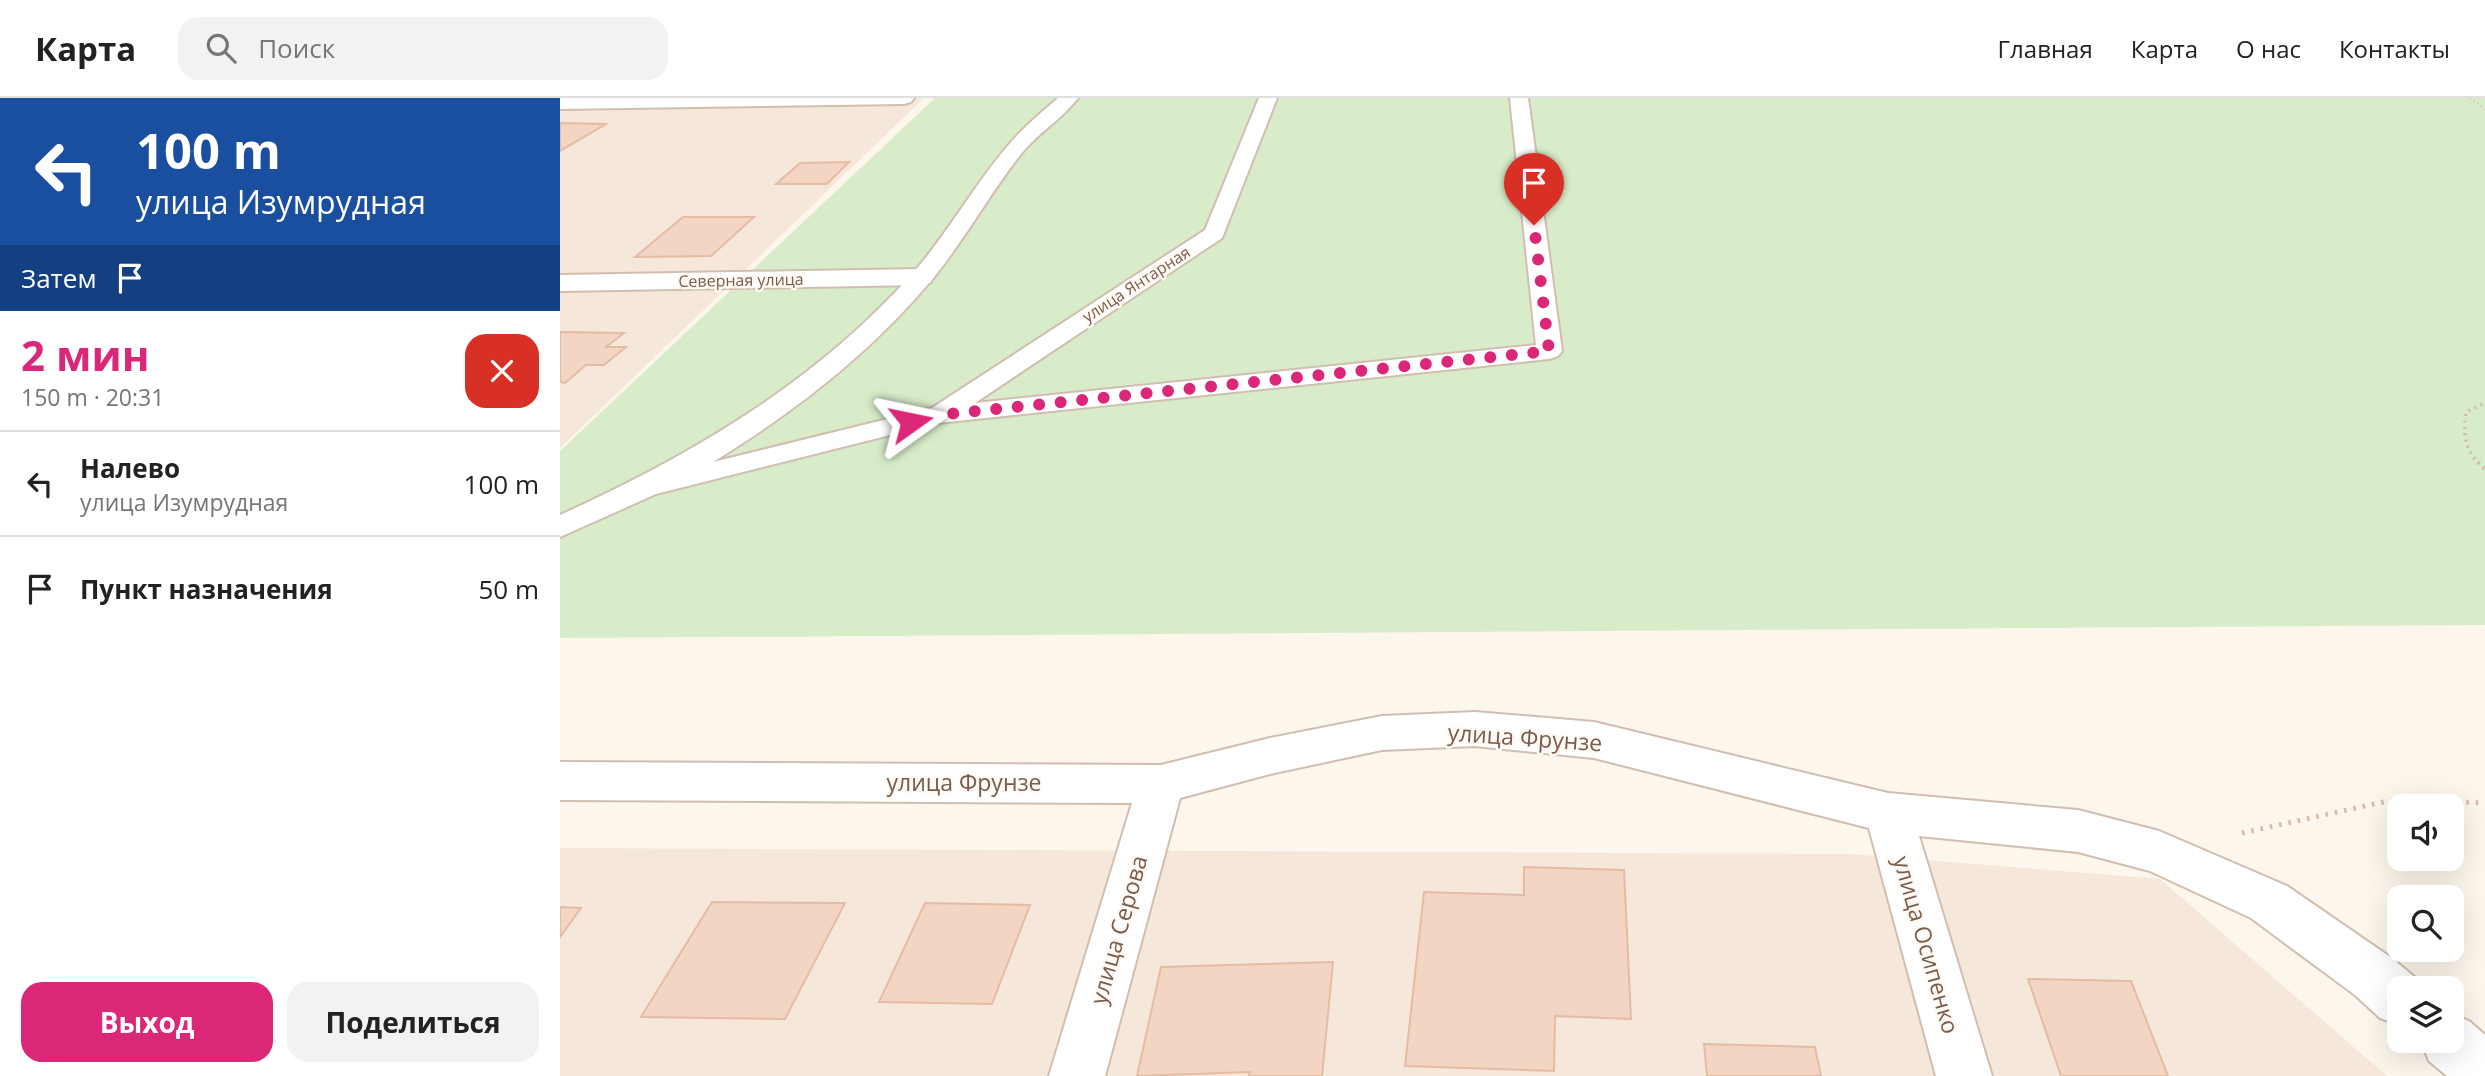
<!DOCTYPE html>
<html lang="ru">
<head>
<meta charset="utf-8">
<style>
	:root { --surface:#fff; --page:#f2f2f2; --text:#222; --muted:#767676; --line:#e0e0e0; --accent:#db2777 }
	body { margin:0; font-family:"Open Sans",sans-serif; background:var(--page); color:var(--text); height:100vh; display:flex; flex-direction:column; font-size:26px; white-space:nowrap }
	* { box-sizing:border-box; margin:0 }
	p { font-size:23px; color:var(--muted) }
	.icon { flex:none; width:38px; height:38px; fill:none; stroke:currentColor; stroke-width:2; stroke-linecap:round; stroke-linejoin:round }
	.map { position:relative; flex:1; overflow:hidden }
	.sheet { display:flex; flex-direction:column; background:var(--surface); width:560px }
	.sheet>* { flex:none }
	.banner { background:#1a4fa0; color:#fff; overflow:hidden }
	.fabs { position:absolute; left:1827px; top:696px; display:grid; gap:14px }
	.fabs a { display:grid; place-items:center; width:77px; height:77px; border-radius:14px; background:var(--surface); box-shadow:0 7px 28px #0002; font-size:35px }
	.pin { position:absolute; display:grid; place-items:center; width:60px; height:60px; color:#fff; margin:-72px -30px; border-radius:50% 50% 50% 0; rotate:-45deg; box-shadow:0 0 7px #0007 }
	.pin .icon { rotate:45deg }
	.me { position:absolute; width:77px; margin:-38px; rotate:78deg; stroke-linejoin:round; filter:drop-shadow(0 0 5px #0008) }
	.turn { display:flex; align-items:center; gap:24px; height:147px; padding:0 21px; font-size:32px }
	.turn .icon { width:91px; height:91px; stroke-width:2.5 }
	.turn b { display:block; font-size:49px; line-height:60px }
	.then { display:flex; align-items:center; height:66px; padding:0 21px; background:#0003; gap:14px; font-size:26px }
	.round { display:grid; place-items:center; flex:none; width:74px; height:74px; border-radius:21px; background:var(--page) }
	.headline { display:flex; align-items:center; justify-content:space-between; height:119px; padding:0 21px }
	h1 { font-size:42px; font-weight:700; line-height:52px; color:var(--accent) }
	.cta { display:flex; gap:14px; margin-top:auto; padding:14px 21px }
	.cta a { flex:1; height:80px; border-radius:21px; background:var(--accent); color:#fff; font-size:28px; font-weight:700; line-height:80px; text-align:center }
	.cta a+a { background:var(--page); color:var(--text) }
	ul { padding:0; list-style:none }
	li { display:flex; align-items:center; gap:21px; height:105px; padding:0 21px; border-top:2px solid var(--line) }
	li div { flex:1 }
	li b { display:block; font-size:26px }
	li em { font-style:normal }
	header { display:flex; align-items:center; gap:42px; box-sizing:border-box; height:98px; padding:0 35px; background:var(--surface); border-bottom:2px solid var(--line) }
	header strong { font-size:33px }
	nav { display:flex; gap:38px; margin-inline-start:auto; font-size:24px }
	.search { width:490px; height:63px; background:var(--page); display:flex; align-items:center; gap:18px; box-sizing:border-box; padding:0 24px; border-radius:21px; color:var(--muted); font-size:26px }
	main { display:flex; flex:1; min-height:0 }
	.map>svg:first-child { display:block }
	.residential { fill:#f5e8da }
	.green { fill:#d8ecc9 }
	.building { fill:#f3d5c3; stroke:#e6bba3; stroke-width:2 }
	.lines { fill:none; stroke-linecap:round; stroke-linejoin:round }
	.lane-casing { stroke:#d1beb0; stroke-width:4 }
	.street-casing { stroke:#d1beb0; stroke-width:4 }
	.path-far3 { stroke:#d9b8a5; stroke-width:2.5; stroke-dasharray:1 3.5; stroke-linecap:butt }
	.path-far2 { stroke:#d9b8a5; stroke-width:3.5; stroke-dasharray:2 4.5; stroke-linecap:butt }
	.path-far1 { stroke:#d9b8a5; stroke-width:4.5; stroke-dasharray:2 5; stroke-linecap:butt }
	.path { stroke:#d9b8a5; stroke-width:5; stroke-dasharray:2.5 7; stroke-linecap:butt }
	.lane { fill:#fff; fill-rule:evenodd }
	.street { fill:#fff; fill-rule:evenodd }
	.route { stroke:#db2777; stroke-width:12; stroke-dasharray:0 21.6 }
	.labels { text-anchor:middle; stroke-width:5; stroke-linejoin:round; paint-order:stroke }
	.far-street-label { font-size:16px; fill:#7a5c4d; stroke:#fffaf3 }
	.near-street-label { font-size:23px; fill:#7a5c4d; stroke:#fffaf3 }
</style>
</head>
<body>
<header>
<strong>Карта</strong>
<div class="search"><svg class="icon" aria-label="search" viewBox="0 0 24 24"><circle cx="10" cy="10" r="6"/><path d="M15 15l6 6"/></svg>Поиск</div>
<nav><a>Главная</a><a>Карта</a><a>О нас</a><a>Контакты</a></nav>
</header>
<main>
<section class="sheet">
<div class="banner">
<div class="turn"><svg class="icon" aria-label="left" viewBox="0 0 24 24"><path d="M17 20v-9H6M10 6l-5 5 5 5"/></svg><div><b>100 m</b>улица Изумрудная</div></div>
<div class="then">Затем<svg class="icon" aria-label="arrive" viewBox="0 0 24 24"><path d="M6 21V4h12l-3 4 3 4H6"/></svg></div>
</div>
<div class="headline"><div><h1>2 мин</h1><p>150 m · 20:31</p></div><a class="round" style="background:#d93025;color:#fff"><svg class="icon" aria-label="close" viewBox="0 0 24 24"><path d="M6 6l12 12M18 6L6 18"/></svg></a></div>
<ul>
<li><svg class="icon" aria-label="left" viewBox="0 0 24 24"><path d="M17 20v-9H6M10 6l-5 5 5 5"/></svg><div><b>Налево</b><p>улица Изумрудная</p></div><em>100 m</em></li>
<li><svg class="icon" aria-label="arrive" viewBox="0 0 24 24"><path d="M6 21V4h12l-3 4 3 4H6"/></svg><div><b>Пункт назначения</b></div><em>50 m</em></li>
</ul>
<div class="cta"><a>Выход</a><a>Поделиться</a></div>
</section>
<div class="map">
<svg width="1925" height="978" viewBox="0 0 1925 978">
	<rect width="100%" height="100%" fill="#fdf6ec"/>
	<path class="residential" d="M0,0H364L0,350Z
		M0,750L1291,756L1600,781L1827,978H0Z"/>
	<path class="green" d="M375,0H1925V527L0,540V353Z"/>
	<path class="building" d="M0,25L46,26L0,53Z
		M289,64L267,86H216L240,65Z
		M123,119H194L151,158L75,159Z
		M0,234L64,235L46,249H66L44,267H26L5,285L0,284Z
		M964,769L1064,772L1071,921L995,918L994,973L845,968L864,794L964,797Z
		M152,804L285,805L225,921L81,919Z
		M365,805L470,807L432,906L319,904Z
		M0,809L21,810L0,839Z
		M773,864L762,978H689L690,974L577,978L601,869Z
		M1468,881L1571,883L1608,978H1501Z
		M1144,946L1255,949L1261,978H1147Z"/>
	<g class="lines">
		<defs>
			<path id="lane" d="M498,0H518C502,21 478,35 461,56C428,98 403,145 369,185C308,257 233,315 153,364L372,310L645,132L699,0H717L662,140L415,305L976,247L950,0H968L1002,253L998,258L989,261L378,325L96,396L0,439V417C131,358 256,284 353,175C389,134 415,85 452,43C466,27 482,14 498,0Z"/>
			<path id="street" d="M0,0H354L351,4L344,6L0,11Z
				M361,171L370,173L374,179L370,185L361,187L0,193V177Z
				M915,614L1034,624L1328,695L1518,712L1599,733L1727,788L1833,861L1858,882L1862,891H1839V927L1820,920L1795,897L1691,820L1590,773L1518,754L1359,738L1432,978H1376L1309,730L1034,660L915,648L822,652L710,676L620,700L545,978H489L572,705L0,702V664L601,667L710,640L822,618Z
				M1892,916L1909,923L1925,937V978H1887L1869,963L1861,943H1892Z"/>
		</defs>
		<use href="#lane" class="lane-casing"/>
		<use href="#street" class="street-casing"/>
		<path class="path-far3" d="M1910,0L1925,11"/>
		<path class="path-far2" d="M1919,366C1904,349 1903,335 1906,314L1925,305"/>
		<path class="path-far1" d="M1918,364L1925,371"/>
		<path class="path" d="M1682,735L1837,701L1925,705"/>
		<use href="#lane" class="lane"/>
		<use href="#street" class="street"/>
	</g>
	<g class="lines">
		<path class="route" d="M351,324L378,317L989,253L974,127"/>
	</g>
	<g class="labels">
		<g class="far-street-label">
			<text transform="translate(181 182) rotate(-1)" y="6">Северная улица</text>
			<text transform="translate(576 186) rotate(-33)" y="6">улица Янтарная</text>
		</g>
		<g class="near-street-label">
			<text transform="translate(965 640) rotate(4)" y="8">улица Фрунзе</text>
			<text x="404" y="693">улица Фрунзе</text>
			<text transform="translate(559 832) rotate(-74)" y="8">улица Серова</text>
			<text transform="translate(1366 847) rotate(74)" y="8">улица Осипенко</text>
		</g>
	</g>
</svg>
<div class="fabs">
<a><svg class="icon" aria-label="sound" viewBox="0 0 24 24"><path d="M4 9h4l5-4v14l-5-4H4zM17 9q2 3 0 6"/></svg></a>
<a><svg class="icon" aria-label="search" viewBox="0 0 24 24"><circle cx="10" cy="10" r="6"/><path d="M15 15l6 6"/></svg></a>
<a><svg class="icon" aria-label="layers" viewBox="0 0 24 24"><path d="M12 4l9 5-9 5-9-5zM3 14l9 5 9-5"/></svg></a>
</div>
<div class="pin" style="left:974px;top:127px;background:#d93025"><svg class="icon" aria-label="arrive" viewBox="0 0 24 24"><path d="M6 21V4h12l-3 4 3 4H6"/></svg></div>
<svg class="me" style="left:351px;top:324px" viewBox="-20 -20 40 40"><path d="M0-17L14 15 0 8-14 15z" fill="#db2777" stroke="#fff" stroke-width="4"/></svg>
</div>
</main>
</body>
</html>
